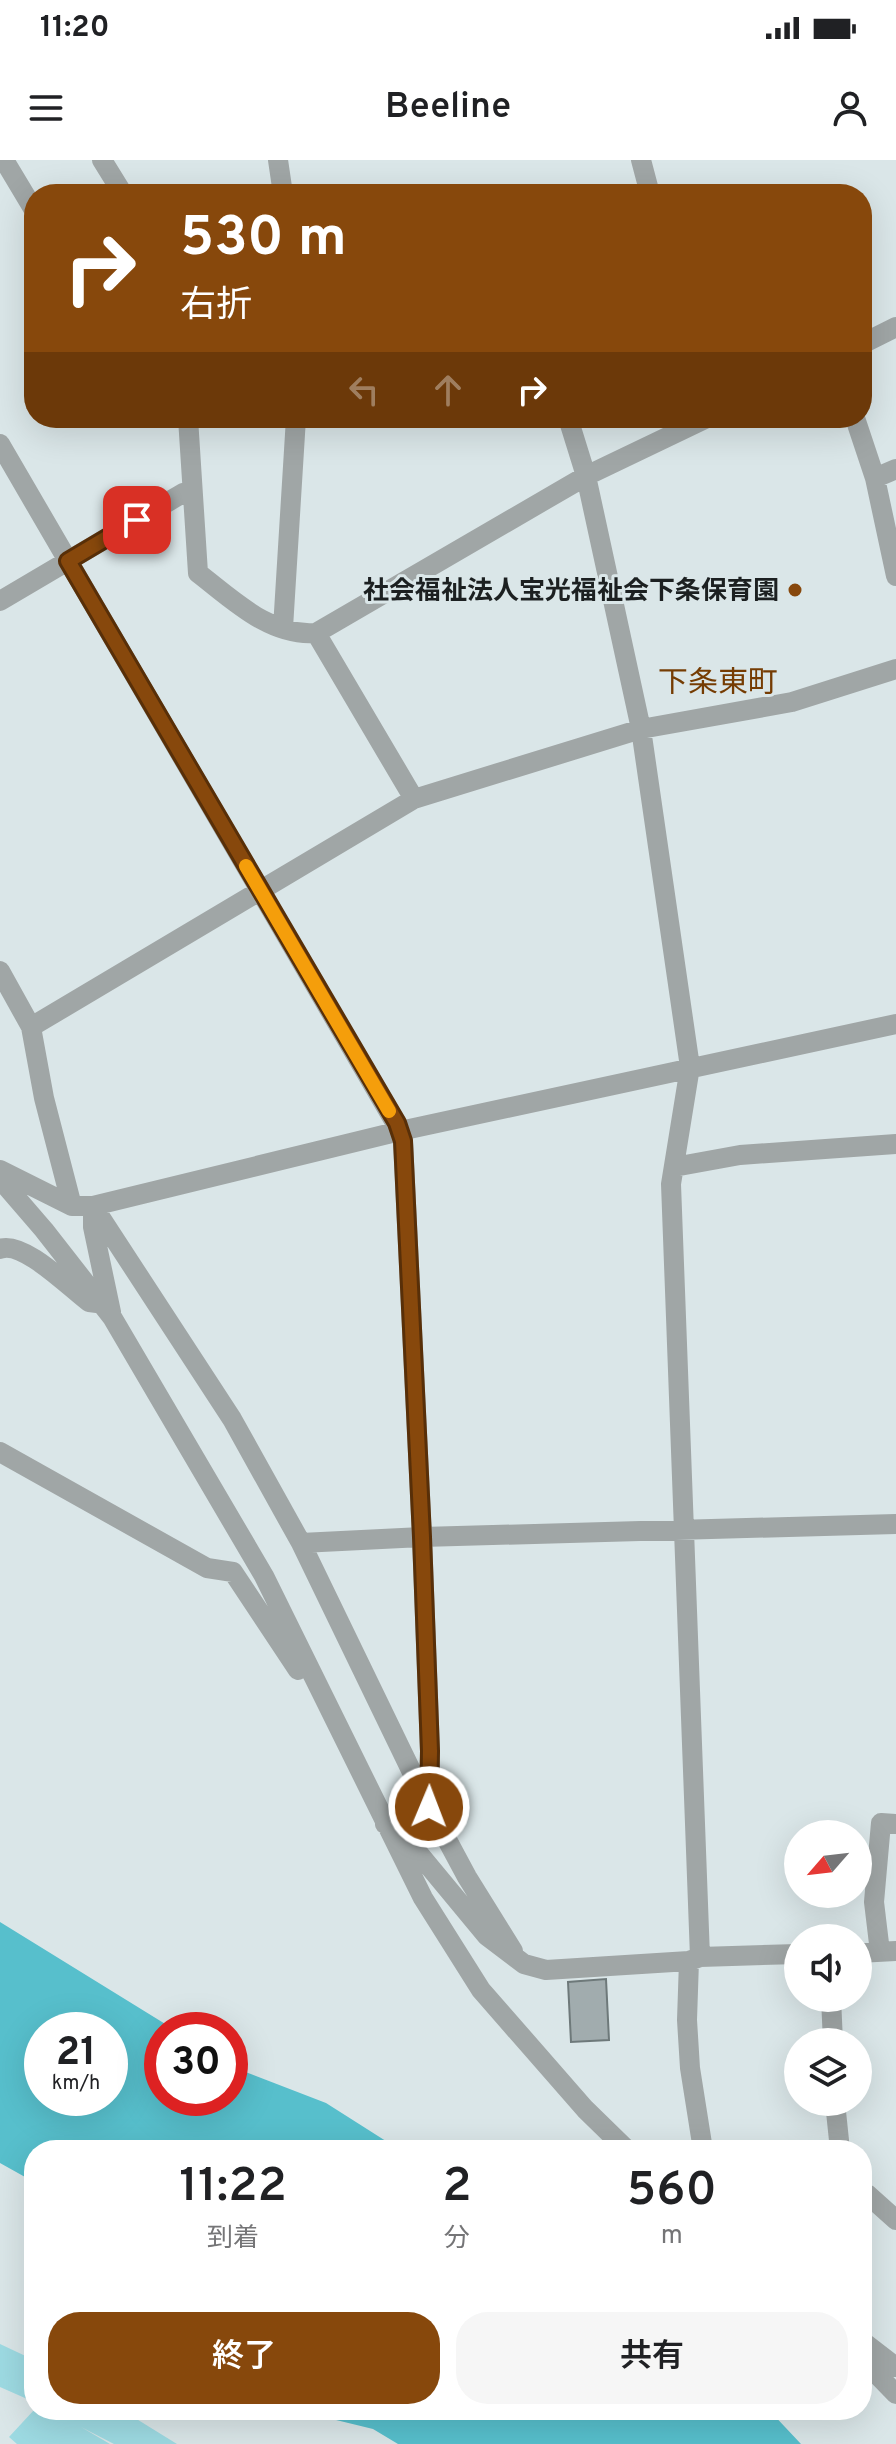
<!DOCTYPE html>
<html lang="ja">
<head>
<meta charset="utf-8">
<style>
	:root { --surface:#fff; --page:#f6f6f6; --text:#202124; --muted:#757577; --accent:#87480c }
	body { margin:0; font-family:Overpass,"Noto Sans JP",sans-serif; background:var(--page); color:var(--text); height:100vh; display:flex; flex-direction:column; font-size:30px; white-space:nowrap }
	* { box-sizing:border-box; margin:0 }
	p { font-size:26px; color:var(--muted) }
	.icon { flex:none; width:44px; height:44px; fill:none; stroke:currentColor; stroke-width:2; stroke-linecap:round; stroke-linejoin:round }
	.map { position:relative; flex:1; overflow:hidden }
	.drawer { position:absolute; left:24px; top:1980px; width:848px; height:280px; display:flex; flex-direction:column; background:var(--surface); border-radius:32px; box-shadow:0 8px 32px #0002 }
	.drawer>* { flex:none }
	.hud { position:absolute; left:24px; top:24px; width:848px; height:244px; border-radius:32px; box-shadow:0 8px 32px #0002; background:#87480c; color:#fff; overflow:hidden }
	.needle { width:52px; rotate:242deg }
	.tools { position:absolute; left:784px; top:1660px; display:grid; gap:16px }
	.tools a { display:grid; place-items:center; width:88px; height:88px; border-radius:50%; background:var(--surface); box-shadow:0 8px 32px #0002; font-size:40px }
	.speed { position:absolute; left:24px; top:1852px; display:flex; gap:16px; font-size:40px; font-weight:700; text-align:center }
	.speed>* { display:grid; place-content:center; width:104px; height:104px; border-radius:50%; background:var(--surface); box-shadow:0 8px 32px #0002; line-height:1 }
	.speed small { font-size:20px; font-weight:400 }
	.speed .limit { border:12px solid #d22; background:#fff; color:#111 }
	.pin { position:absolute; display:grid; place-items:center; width:68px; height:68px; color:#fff; margin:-34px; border-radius:16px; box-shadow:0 4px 12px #0006 }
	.me { position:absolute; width:88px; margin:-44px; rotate:1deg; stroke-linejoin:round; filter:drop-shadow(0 0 6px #0008) }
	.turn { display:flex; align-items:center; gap:28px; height:168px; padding:0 24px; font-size:36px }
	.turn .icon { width:104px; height:104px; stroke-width:2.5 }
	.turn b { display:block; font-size:56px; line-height:68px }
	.lanes { display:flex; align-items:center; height:76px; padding:0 24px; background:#0003; justify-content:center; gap:40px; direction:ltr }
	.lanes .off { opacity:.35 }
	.eta { display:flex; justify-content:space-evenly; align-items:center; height:136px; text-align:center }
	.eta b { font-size:48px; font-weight:600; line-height:56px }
	.button { display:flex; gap:16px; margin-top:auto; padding:16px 24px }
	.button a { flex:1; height:92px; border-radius:32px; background:var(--accent); color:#fff; font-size:32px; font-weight:600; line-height:92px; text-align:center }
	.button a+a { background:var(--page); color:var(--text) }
	.status { display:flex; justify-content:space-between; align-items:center; height:56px; padding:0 40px; background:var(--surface); direction:ltr }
	.status svg { height:22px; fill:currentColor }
	header { display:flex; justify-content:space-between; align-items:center; height:104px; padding:0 24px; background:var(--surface); font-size:36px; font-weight:600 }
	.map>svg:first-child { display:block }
	.green { fill:#9ddae2 }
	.water { fill:#57bfcc; fill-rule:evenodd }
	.building { fill:#a1acae; stroke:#6e797a; stroke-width:2 }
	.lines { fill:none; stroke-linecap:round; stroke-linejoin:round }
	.minor { stroke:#a0a6a6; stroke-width:20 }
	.route-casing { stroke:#582f08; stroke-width:20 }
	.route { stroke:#87480c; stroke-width:14 }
	.slow { stroke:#f59e0b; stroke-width:14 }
	.poi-dot { fill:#87480c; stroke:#dae6e8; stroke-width:3 }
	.labels { text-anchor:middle; stroke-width:6; stroke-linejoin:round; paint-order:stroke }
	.poi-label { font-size:26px; font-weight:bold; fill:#1c2021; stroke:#dae6e8; text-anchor:end }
	.quarter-label { font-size:30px; fill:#753c03; stroke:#dae6e8 }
</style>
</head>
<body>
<div class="status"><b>11:20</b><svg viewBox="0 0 49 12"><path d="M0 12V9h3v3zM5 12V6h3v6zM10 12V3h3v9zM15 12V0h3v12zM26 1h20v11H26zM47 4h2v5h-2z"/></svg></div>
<header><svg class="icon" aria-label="menu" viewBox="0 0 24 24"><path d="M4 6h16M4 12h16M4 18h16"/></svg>Beeline<svg class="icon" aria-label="person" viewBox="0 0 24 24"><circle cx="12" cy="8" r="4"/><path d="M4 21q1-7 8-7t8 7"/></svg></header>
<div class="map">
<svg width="896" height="2284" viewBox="0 0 896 2284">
	<rect width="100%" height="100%" fill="#dae6e8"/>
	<path class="green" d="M0,2184L34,2200V2242L0,2227Z
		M34,2250H122L177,2284H114L81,2267L110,2284H17L9,2277Z"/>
	<path class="water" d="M0,1762L175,1870H162V1938H230V1904L243,1911L326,1943L400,1990H34V2022L0,2003ZM42,1870H110V1938H42Z
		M295,2250H769L801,2284H398L373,2269Z"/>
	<path class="building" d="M606,1819L609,1880L571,1882L568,1822Z"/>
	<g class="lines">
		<path class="minor" d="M4,0L34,50
			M102,0L123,34
			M278,0L283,34
			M641,0L650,34
			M862,184L896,167
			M188,258L198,413C232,439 270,477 316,473L586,316L707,258
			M855,258L875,318L896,416
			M0,284L400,971L403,981L422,1377L430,1591L429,1647
			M875,318L896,309
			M0,441L183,333L192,331
			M283,468L296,258
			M316,473L414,639
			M0,811L31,867L44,938L72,1046
			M31,867L414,639L641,569L792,542L896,509
			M674,1007L740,995L896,984
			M0,1010L72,1046H93L400,971L896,864
			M0,1019L44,1070L112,1157L264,1416L423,1738L481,1830L585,1949L627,1990
			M93,1046L232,1259L301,1383L423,1635L467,1717L513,1791
			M93,1046V1067L111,1152
			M0,1089C23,1080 70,1128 89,1142L97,1143
			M0,1292L207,1408L233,1412L298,1510
			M301,1383L422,1377L896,1364
			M385,1664L400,1671L487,1776L524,1804L546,1810L689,1801L700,1797L671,1024L690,907L641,569L586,316L568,258
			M880,1792L874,1742L881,1663L896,1664
			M858,1793L896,1791
			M700,1797L798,1794
			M689,1801L687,1860L690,1908L703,1990
			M831,1838L833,1882
			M835,1942L840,1990
			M862,2034H867L896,2060
			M862,2181L896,2207
			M862,2199L896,2234"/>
	</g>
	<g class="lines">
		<defs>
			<path id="route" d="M137,360L68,401L397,963L403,981L422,1377L430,1591L429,1647"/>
		</defs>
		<use href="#route" class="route-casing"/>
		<use href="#route" class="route"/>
		<path class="slow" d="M246,706L389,951"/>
	</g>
	<circle class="poi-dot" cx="795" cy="430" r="8"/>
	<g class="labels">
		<g class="poi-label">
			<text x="779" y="439">社会福祉法人宝光福祉会下条保育園</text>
		</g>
		<g class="quarter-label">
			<text x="718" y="532">下条東町</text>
		</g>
	</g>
</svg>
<div class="tools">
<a><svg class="needle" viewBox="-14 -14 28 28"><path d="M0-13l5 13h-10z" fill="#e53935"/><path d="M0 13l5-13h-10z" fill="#757577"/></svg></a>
<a><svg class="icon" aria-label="sound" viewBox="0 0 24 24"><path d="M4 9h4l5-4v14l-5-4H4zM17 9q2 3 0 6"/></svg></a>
<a><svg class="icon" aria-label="layers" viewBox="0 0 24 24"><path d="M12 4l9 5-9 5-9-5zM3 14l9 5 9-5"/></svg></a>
</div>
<div class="speed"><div>21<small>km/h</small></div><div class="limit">30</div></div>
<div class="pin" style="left:137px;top:360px;background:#d93025"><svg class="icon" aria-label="arrive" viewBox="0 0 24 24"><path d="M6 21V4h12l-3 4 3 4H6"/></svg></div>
<svg class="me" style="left:429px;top:1647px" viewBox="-20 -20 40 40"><circle r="17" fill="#87480c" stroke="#fff" stroke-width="3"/><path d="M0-11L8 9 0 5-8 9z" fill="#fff"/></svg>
<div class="hud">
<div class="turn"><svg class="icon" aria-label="right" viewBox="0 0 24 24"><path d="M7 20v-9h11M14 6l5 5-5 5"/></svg><div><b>530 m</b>右折</div></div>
<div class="lanes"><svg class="icon off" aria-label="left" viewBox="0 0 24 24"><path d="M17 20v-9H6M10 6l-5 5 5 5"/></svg><svg class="icon off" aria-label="ahead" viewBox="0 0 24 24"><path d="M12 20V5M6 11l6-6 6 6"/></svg><svg class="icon" aria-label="right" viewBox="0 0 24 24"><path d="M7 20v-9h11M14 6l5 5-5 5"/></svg></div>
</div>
<section class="drawer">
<div class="eta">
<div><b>11:22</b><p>到着</p></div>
<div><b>2</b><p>分</p></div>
<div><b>560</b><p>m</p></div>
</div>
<div class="button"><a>終了</a><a>共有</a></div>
</section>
</div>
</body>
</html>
